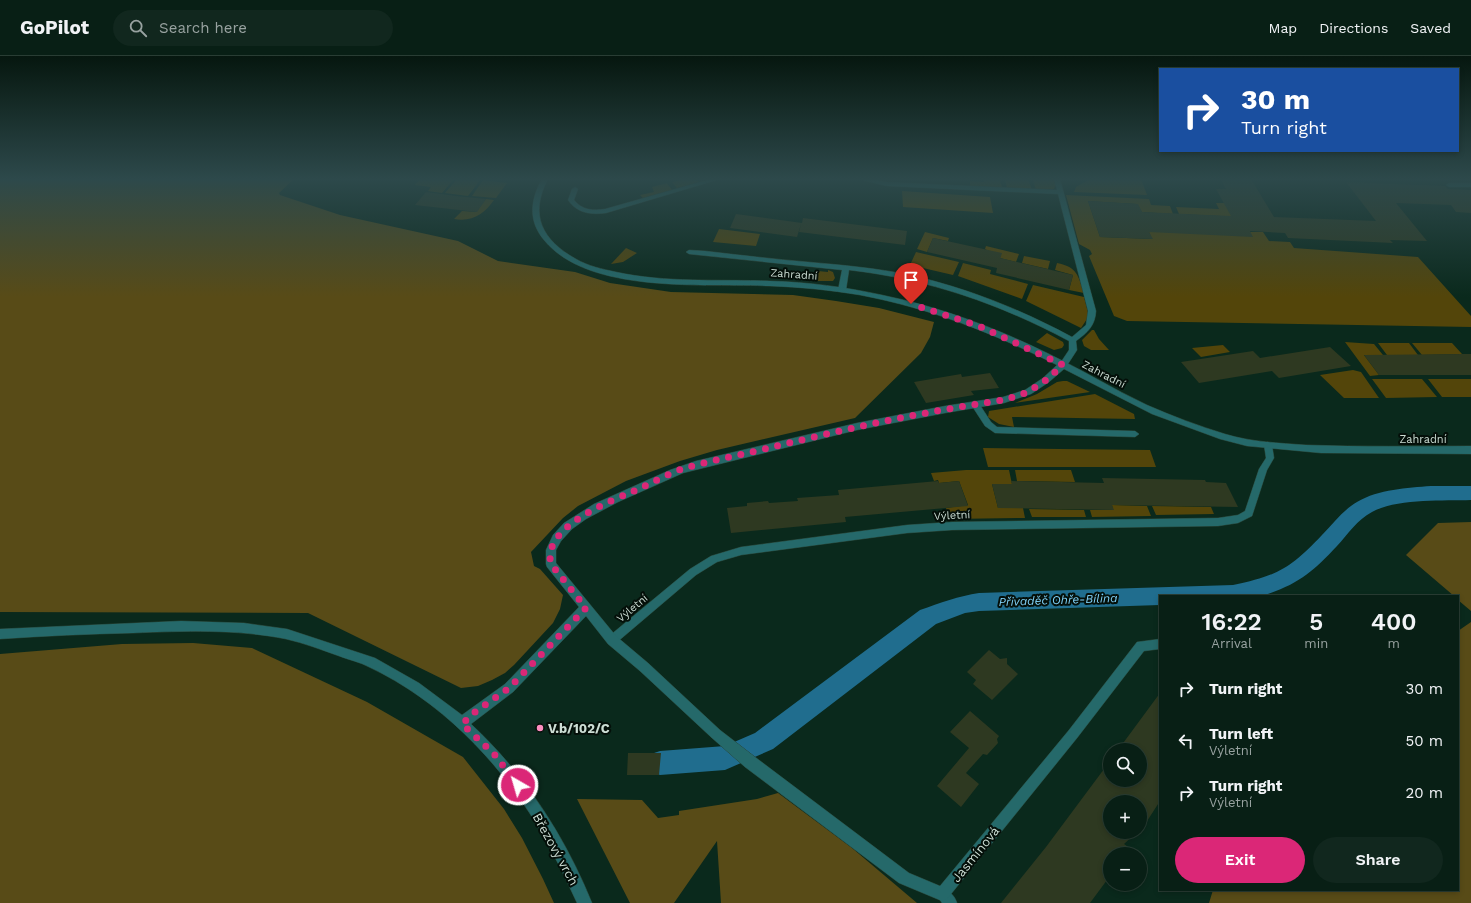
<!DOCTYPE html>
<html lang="en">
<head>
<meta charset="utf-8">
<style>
	:root { --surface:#081f15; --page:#11271e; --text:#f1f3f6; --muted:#98a2a0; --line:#293d34; --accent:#db2777 }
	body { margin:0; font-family:"Work Sans",sans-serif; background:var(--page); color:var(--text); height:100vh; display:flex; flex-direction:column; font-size:15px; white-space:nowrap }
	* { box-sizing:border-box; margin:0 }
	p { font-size:13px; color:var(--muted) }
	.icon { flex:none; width:22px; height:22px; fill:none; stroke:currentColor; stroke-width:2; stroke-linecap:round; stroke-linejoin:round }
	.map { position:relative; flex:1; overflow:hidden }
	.panel { position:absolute; left:1159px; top:539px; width:300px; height:296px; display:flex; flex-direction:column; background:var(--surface); border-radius:0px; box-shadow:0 2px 6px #0003,0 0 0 1px var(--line) }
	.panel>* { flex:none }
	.guide { position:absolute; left:1159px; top:12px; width:300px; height:84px; border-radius:0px; box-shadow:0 2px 6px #0003,0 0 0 1px var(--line); background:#1a4fa0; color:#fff; overflow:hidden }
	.controls { position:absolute; left:1103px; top:687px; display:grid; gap:8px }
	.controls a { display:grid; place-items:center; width:44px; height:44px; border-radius:50%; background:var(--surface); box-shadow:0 2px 6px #0003,0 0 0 1px var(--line); font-size:20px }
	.pin { position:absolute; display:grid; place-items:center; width:34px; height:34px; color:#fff; margin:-41px -17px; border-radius:50% 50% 50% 0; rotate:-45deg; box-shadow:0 0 4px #0007 }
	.pin .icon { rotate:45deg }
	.me { position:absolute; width:44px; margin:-22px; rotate:322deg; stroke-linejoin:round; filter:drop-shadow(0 0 3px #0008) }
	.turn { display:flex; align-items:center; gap:14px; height:84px; padding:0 16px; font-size:18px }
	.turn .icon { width:52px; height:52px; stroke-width:2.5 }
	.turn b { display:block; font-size:28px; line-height:34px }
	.eta { display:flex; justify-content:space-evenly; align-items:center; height:68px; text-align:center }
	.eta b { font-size:24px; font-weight:600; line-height:28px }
	.action { display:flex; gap:8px; margin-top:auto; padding:8px 16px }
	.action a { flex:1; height:46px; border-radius:24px; background:var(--accent); color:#fff; font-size:16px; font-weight:600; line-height:46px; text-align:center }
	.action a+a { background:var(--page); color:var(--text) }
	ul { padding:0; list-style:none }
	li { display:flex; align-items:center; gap:12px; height:52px; padding:0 16px }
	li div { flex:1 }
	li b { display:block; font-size:15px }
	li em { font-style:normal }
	header { display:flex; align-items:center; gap:24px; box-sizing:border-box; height:56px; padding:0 20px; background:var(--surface); border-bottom:1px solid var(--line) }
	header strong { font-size:19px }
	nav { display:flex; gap:22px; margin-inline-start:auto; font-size:14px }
	.search { width:280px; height:36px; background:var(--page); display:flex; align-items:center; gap:10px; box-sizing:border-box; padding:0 14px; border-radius:22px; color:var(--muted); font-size:15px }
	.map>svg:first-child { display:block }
	.green { fill:#53450a }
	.forest { fill:#584b17 }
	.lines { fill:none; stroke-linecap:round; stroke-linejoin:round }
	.canal { fill:#206d8e; fill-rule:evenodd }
	.building { fill:#2e3921 }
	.service-casing { stroke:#294639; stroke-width:1 }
	.minor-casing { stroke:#294639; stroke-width:1 }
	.service { fill:#25696a; fill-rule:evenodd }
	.minor { fill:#25696a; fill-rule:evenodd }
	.route { stroke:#db2777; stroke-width:7; stroke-dasharray:0 12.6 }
	.poi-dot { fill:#fd8ec0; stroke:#040f09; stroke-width:1.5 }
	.labels { text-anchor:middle; stroke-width:4; stroke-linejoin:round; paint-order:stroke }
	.street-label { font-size:11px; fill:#ccddd4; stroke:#040f09 }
	.water-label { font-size:12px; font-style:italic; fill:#81d1f8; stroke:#040f09 }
	.near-poi-label { font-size:13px; font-weight:bold; fill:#ccddd4; stroke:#040f09; text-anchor:start }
	.near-street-label { font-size:13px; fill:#ccddd4; stroke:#040f09 }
</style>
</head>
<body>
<header>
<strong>GoPilot</strong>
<div class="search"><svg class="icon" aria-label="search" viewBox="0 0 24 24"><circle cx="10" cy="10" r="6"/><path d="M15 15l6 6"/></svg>Search here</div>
<nav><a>Map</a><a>Directions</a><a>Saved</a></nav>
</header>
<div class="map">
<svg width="1471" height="847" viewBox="0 0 1471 847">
	<rect width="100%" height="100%" fill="#0a291c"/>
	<path class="green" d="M420,123H454L442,137L428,135L431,131L415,129Z
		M457,123H481L468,140L445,137Z
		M686,123H696L699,126L677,132L672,126Z
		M984,123H1000L1002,132L970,131V125L984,126Z
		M1005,123H1028L1032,134L1007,132Z
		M1047,123H1054L1056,129L1054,133L1036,134L1033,124H1047Z
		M1090,123H1141L1147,139L1074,136L1076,131Z
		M483,124L507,127L496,142L472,140Z
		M667,127L672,134L643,142L640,139L654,136L652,131Z
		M902,135L990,141L993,157L903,151Z
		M1066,139L1149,143L1151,149L1170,150L1173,158L1142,156L1137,148L1088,145L1100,181L1152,183L1149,176H1263L1269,185L1290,186L1294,192L1418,201L1471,260V271L1127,265L1114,260L1089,200L1092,198L1090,194L1079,188Z
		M486,143L494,144C484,158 473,166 454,163L462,155L476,156Z
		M1216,147H1234L1242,161L1179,158L1176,151L1219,153Z
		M719,173L760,178L756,190L713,186Z
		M925,176L949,182L948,185L933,182L927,196L917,193Z
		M986,190L1019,198L1016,206L1000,202L985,193Z
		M626,192L637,197L623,206L611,208Z
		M916,196L959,206L953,219L910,209Z
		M1024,200L1050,205L1048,213L1022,207Z
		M963,207L991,214L990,218L1028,228L1022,243L958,220Z
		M1057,207C1077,211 1078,219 1084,237L1069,234L1073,219L1055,214Z
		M828,214L833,216L835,222L833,225H816L818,215L828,216Z
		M1033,229L1084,241L1089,260L1081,272L1026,245Z
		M1092,274H1094L1099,283L1109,294H1091L1084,290L1082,284Z
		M1047,277L1063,286L1064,289L1062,292L1054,294L1036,286Z
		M1345,286L1374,288L1383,299H1364L1379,319L1370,320Z
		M1378,287H1409L1418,299H1387Z
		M1412,287H1452L1462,298L1422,299Z
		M1223,289L1230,296L1201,301L1192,292Z
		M1353,314L1361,316L1379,342H1344L1320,319Z
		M1372,323H1422L1437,341L1386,342Z
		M1428,323H1471V341H1442Z
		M1063,325H1067L1090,336L1015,347L1037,338L1057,326Z
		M1095,338L1134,358L1135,363L1012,361L1014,371L999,368L988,361L989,355Z
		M983,392L1150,394L1156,411H988Z
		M966,414H1009L1012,428H992L998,452H1023L1025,462L950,463L946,452L968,449L959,425L939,427L938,424L934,425L931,417Z
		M1015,414H1071L1075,426L1017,425Z
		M1112,449L1147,450L1151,460L1092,461L1090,454H1113Z
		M1152,450L1211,451L1214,458L1156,459Z
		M1029,453L1084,454L1086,461H1032Z"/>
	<path class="forest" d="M0,123H294L279,137L280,139L340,159L458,185L498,205L575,216L610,227L671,236L793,239L836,245L879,252L934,266L930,281L921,297L855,362L717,394L680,405L626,425L578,450L563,462L531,496L534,510L540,513L563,539L560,553L553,567L514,609L505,617L492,624L478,630L461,632L308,557L0,556Z
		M1471,466V555L1458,544V540H1454L1406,499L1438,467Z
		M1471,566V847H1209L1213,834H1458V575Z
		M193,587L252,592L367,646L463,701L504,753L522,782L543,823L554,847H0V598L122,588Z
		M778,737L852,792L917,847H721L717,785L674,847H630L577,743L642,744L658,762L679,759V755L757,743Z"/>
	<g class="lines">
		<path class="canal" d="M1431,430H1471V444C1442,445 1398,442 1372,456C1357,464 1348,478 1337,490C1313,516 1297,529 1262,540H1160V549L979,555L965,557L936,568L773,693L725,714L660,719L651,716L648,707L651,698L660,695L725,690L755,677L920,554C940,547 959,540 979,537L1233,529C1277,520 1291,512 1322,479C1333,468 1343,454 1357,446C1379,433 1407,432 1431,430Z"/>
	</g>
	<path class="building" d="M1220,123H1251L1274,161L1376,165L1346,126L1445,130L1448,133L1471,134V157L1456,156L1451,149L1396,147L1427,185L1390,184L1393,187L1288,182L1285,177L1250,175L1253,181L1149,176L1153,183L1100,181L1088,145L1138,148L1142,156L1231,160L1216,133H1226Z
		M426,136L456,140L486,143L477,156L415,149Z
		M736,158L802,167L803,162L907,175L905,189L799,176L801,168L797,181L730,172Z
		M933,182L1002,197L999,207L1000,202L1073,219L1069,234L996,217L997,212L927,196Z
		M1330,291L1351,310L1279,322L1272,315L1199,327L1181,306L1253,295L1260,302Z
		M1462,298H1471V319H1379L1364,299Z
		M990,317L999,332L971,335L974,339L926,347L914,326L961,318L962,321Z
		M1102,422L1205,424L1206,426L1226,427L1238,451L1112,449L1114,454L998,452L992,428H1012L1011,425L1104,427Z
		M938,425L939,427L959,425L968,450L845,461L846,466L731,477L727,452L747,450V447L768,445L769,447L798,445L797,442L839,439L838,434Z
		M989,594L1000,603L1007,602V608L1018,618L992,644L973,628L976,624L967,616Z
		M1160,637V745L1140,776V746H1110V776H1137L1124,788L1138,798H1110V820L1090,847H1001L1046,791L1110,705V724H1140V694H1118Z
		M970,655L999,680L997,683L998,687L987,699L983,698L966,717L979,728L961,751L937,730L969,692L950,676Z
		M628,697H661L659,719H627Z"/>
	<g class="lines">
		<defs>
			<path id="service" d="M711,123H720L606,157C590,159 577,157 568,144L572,133L575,131L578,133L574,144C582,154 593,155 605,153Z
				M858,123H870L887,126L1057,134L1054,123H1060L1096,255C1095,270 1088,276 1076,285L1077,294L1066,311L1063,312L1059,309L1069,294V285C1000,248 928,223 849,214L846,234L842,236L838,234L842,214L689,198L686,196L689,194L705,195C739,199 774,203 808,206C842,209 876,212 910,219C967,232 1020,253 1072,281L1086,269L1088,255L1058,138L887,130Z
				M1471,127V131H1449L1446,129L1449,127Z
				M975,345L978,346L991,366L997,371L1135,375L1139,378L1135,381L995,377L985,370L972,350L971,348L972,346Z
				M1268,386L1272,389L1274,402L1267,414L1252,460L1238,467L1218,470L952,474L907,477L741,499L717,506L696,519L616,587L612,589L608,587L607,584L608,581L690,513L711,500L741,491L907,469L952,466L1218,462L1238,459L1245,455L1259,413L1266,402L1264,389Z
				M942,832C949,834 955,840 957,847H942L936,838L937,833Z"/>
			<path id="minor" d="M542,123H548C529,159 542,184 576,203C588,210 602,213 616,216C666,227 718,223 770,225C808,226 845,231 882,239C940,251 994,271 1047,297C1081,313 1113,333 1147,349C1172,360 1199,370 1225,378C1251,386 1279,387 1306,389C1361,391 1416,390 1471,390V398L1321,397L1247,390L1220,383L1152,358L1064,313L1049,326L1031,338L1004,347L945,357L857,374L683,417L618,446L586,463L572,473L561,485L556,494V507L616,580L648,607L720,674L755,701L909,817L940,830L1069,674L1137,586L1160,583V593L1144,595L1077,682L947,843L942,845L899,827L745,711L712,682L640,615L608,588L586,560L513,636L471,668C524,717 565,780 592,847H577C565,821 552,794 537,769C497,703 439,644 369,611C360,606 349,604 339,600C322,594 304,587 286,583C236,573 184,575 133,577C88,578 44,580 0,583V573L181,565L244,567L287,573L375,602L419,627L462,659L505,628L579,551L547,511L546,508V494L553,479L564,467L594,448L670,414L696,405L857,367L945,350L1003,341L1025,334L1043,322L1057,309C992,277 933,253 860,239C830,234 800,231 770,230C706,227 589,239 544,184C528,165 530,144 542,123Z"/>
		</defs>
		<use href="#service" class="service-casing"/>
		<use href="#minor" class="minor-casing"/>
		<use href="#service" class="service"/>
		<use href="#minor" class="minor"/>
	</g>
	<linearGradient id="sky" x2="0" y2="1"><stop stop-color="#06170f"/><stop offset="0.51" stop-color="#2d494b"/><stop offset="1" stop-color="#2d494b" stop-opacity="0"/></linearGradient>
	<rect width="1471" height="241" fill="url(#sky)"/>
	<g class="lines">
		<path class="route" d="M518,729L494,698L462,668L475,656L509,632L586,552L551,508C541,470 614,444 641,432C655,425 670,417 685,412C714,404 744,398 773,391C849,372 927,355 1004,344L1028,336L1046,324L1063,309L979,270L911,248"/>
	</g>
	<circle class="poi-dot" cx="540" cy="672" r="4"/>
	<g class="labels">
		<g class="street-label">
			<text transform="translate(794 218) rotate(4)" y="4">Zahradní</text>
			<text transform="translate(1104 318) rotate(27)" y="4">Zahradní</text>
			<text x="1423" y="387">Zahradní</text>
			<text transform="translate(952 459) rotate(-3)" y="4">Výletní</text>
			<text transform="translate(632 552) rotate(-40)" y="4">Výletní</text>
		</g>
		<g class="water-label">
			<text transform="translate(1058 544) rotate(-2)" y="4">Přivaděč Ohře-Bílina</text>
		</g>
		<g class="near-poi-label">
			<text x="548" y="677">V.b/102/C</text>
		</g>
		<g class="near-street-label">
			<text transform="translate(556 793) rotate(61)" y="5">Březový vrch</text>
			<text transform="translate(975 798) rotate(-51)" y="5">Jasmínová</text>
		</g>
	</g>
</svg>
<div class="controls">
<a><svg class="icon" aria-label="search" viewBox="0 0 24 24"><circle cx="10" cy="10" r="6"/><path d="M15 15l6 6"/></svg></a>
<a>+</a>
<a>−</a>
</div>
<div class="pin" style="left:911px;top:248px;background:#d93025"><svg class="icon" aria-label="arrive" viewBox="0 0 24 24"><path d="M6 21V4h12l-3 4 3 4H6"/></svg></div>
<svg class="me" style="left:518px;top:729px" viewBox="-20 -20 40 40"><circle r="17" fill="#db2777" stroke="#fff" stroke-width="3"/><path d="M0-11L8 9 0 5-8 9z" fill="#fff"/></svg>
<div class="guide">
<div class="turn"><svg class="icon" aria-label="right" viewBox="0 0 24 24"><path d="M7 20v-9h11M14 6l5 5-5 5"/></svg><div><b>30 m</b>Turn right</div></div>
</div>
<section class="panel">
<div class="eta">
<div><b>16:22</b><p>Arrival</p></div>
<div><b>5</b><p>min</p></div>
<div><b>400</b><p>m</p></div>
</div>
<ul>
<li><svg class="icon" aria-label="right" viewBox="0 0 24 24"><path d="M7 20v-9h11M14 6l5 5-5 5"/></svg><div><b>Turn right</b></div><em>30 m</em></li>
<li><svg class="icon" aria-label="left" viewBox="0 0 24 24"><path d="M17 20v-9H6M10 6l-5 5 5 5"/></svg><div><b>Turn left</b><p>Výletní</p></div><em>50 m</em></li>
<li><svg class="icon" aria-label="right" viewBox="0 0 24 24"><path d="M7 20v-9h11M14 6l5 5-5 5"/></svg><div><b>Turn right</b><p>Výletní</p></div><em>20 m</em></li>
</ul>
<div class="action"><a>Exit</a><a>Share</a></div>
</section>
</div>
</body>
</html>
